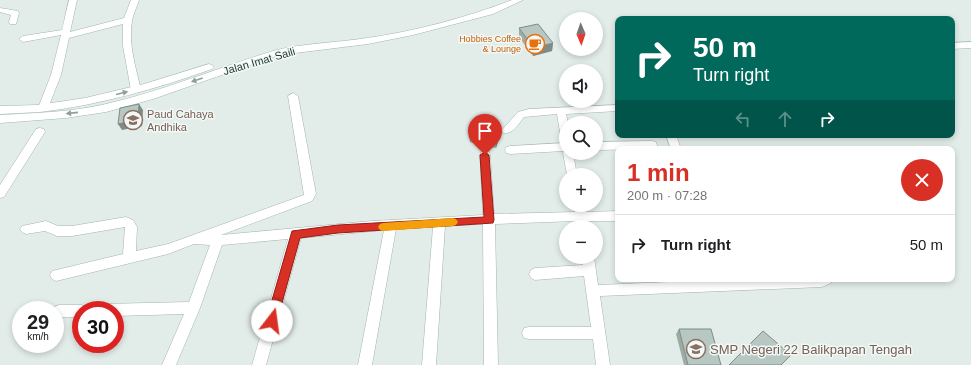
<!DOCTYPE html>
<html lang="en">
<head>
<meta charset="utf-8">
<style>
	:root { --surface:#fff; --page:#f6f6f6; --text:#202124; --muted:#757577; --line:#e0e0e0; --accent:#d93025 }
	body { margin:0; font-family:Arial,sans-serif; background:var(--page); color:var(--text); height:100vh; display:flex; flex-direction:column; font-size:15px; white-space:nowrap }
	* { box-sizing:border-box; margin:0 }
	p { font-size:13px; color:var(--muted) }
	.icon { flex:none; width:22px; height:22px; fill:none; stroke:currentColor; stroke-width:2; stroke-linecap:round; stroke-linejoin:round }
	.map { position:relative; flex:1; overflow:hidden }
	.sheet { position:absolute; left:615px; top:146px; width:340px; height:136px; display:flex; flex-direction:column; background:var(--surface); border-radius:8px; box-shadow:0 2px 6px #0003 }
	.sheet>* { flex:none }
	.top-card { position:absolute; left:615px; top:16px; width:340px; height:122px; border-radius:8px; box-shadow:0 2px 6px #0003; background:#00695c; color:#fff; overflow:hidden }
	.needle { width:26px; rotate:178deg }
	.tools { position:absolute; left:559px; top:12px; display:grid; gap:8px }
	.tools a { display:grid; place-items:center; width:44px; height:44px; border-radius:50%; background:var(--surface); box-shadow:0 2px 6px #0003; font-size:20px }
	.speed { position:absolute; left:12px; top:301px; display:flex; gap:8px; font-size:20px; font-weight:700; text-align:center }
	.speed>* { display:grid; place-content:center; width:52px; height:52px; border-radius:50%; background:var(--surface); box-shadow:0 2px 6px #0003; line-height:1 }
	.speed small { font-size:10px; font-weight:400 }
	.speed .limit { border:6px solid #d22; background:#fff; color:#111 }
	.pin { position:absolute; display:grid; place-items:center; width:34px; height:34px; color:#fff; margin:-41px -17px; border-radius:50% 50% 50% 0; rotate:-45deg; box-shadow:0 0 4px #0007 }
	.pin .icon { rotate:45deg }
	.me { position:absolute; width:44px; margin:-22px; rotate:15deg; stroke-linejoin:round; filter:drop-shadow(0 0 3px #0008) }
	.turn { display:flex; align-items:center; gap:14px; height:84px; padding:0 12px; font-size:18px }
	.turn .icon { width:52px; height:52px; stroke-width:2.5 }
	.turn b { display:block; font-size:28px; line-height:34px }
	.lanes { display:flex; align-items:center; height:38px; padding:0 12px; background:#0003; justify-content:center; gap:20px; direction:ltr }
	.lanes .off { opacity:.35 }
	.round { display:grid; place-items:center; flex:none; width:42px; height:42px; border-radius:21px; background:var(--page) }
	.head { display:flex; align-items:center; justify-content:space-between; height:68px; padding:0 12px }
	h1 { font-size:24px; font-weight:700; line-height:30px; color:var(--accent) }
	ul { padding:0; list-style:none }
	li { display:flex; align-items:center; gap:12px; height:60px; padding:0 12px; border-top:1px solid var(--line) }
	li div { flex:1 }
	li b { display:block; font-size:15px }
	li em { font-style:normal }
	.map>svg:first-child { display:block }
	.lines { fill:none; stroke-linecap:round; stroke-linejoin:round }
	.minor-casing { stroke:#a5b4b0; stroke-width:1 }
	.secondary-casing { stroke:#a0b7b1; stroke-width:1 }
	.minor { fill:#fff; fill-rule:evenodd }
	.secondary { fill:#fff; fill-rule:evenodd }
	.wall { fill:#9daba6 }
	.shaded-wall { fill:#808b87 }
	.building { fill:#b7c7c1; stroke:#808b87 }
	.oneway { fill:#909e9c }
	.route { fill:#d93025; stroke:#8d1f18 }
	.slow { fill:#f59e0b }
	.labels { text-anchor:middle; stroke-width:3; stroke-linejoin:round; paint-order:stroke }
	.far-food-label { font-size:9px; fill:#c56008; stroke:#f2f8f6; text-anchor:end }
	.street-label { font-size:11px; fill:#223d38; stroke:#f2f8f6 }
	.education-label { font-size:11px; fill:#785e54; stroke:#f2f8f6; text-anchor:start }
	.near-education-label { font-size:13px; fill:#785e54; stroke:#f2f8f6; text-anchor:start }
</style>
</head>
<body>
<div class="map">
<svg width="971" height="365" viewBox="0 0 971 365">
	<rect width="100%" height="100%" fill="#e2ece8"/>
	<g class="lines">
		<defs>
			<path id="minor" d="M69,0H77L70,32L124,18L131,0H139C137,7 133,14 132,21C128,44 136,68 141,90L139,92H133L131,90L123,46V24L69,38L61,75L48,108L43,111L40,110L38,108L51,75L61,35L23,42L19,39L23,36L62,30Z
				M0,8L18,11L19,13L16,24H10L9,22L11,15L0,12Z
				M971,42V48L952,49V43Z
				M293,93L298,96L316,194L312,201L221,235L372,221L483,215L480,155L481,152H489L490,155L494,214L575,212L573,205H585L586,212L618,211V221H588L589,227H577L576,221L495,224L498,365H484L483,224L445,226L436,365H422L433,227L396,229L372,365H358L384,230L301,238L266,365H252L288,239L222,245L200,308L176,365H162L184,314L115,316V310H97L99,306L104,304L189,302L210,245L194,244L168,254L56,281L52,279L50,275L52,271L123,254L125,227L72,236H57L45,231L26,234L22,232L20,229L22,226L46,221L58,226H72L126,217L133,220L137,227L136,251L168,244L304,195L288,96Z
				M618,105V111L566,114L568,123H566V142L562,141L561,138L557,114L524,117C519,123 513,135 503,133L502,130L518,112L529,109Z
				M40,128L44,129L45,132L4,197L0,198V185L36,129Z
				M666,135H676L681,149H671Z
				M652,141L656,142L657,145L656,148L652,149L596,150V142Z
				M566,143V153H573L577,175H567L563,153L564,151L510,154L506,153L505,150L506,147L510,146Z
				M582,257H594L598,285L738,279H833L831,283L822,287L600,296L610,365H596L593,339H529L524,338L522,333L524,328L529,327H591L584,276L535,280L531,278L529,274L531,270L535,268L583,265Z
				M59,305H81L86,307L87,310H81V317H59L55,316V310H53L54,307Z"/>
			<path id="secondary" d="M512,0H523L493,14L413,35L368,44L279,55L153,99L106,112L66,118L0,123V115C36,113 72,112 106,104C163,91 217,68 273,51C303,43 335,43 367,38C412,32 469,17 512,0Z
				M209,64L212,65L214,67L212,69C156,89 99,105 40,112C27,113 13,113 0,114V106L38,105L85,98L144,84Z"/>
		</defs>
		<use href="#minor" class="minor-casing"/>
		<use href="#secondary" class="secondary-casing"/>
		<use href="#minor" class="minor"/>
		<use href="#secondary" class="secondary"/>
	</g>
	<path class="wall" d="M519,28L553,43L552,51L533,56L519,37Z
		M501,126V132L496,148L470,142L469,137Z
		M679,329L721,365H684L676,334Z"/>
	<path class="shaded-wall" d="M553,43L552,51L533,56L534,48Z
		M139,104L143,110L142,126L122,130L118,124Z
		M501,126V132L496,148V142Z"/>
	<path class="building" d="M538,24L553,43L534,48L519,28Z
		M139,104L138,120L118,124L120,108Z
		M477,121L501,126L496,142L469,137Z
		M679,329H711L721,365H688Z
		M763,331L791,355L781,365H729Z"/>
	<defs><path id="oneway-solid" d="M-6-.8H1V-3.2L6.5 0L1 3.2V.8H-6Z"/></defs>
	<g class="oneway">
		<use href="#oneway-solid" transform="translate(197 80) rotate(161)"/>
		<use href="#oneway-solid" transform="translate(122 93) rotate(-14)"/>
		<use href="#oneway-solid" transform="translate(72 113) rotate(174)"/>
	</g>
	<path class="route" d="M485,152L489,155L494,220L493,223L338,233L300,238L277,321L275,325L272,327L268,325L266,321L292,231L338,225L484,217L480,155Z"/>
	<path class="slow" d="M453,218L456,219L458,222L456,225L453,226L383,231L380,230L378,227L380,224L383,223Z"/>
	<defs>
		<symbol id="cafe-ring" viewBox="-11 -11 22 22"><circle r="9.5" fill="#f2f8f6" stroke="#e8710a" stroke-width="1.5"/><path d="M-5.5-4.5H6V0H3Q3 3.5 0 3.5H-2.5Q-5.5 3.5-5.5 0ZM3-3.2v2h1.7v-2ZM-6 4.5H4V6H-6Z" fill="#e8710a"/></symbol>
		<symbol id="school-ring" viewBox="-11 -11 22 22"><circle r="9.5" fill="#f2f8f6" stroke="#8d6e63" stroke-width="1.5"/><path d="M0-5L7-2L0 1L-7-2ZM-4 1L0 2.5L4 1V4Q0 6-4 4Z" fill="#8d6e63"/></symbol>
	</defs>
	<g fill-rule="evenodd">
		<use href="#cafe-ring" x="524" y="33" width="22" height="22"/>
		<use href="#school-ring" x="122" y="109" width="22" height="22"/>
		<use href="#school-ring" x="685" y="338" width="22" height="22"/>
	</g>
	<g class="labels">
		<g class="far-food-label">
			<text x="521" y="42">Hobbies Coffee<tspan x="521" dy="10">&amp; Lounge</tspan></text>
		</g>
		<g class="street-label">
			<text transform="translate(259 61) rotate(-16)" y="4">Jalan Imat Saili</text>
		</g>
		<g class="education-label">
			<text x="147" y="118">Paud Cahaya<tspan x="147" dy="13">Andhika</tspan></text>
		</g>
		<g class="near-education-label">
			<text x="710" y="354">SMP Negeri 22 Balikpapan Tengah</text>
		</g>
	</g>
</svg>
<div class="tools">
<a><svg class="needle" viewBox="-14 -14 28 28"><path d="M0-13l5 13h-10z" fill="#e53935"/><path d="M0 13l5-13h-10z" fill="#757577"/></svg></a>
<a><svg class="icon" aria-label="sound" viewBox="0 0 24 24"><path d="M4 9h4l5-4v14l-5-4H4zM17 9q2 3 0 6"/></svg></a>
<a><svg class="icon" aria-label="search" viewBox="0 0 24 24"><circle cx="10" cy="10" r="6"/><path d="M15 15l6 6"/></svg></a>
<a>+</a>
<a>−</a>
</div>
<div class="speed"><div>29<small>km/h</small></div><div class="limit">30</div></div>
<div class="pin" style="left:485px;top:155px;background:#d93025"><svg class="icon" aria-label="arrive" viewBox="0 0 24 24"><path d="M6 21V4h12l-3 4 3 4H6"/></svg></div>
<svg class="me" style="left:272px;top:321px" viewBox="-20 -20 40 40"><circle r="19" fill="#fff"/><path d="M0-13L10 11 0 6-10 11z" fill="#d93025"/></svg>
<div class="top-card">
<div class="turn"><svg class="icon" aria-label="right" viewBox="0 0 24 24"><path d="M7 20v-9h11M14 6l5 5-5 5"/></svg><div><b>50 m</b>Turn right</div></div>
<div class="lanes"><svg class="icon off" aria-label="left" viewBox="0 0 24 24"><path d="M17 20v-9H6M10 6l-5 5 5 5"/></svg><svg class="icon off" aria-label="ahead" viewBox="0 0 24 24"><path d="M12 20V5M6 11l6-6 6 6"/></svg><svg class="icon" aria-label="right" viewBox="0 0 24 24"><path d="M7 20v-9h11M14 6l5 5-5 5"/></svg></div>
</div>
<section class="sheet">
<div class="head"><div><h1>1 min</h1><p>200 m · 07:28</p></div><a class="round" style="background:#d93025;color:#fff"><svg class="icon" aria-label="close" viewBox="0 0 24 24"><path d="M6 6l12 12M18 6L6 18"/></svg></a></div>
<ul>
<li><svg class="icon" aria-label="right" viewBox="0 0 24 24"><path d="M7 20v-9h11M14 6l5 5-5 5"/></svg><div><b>Turn right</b></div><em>50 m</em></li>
</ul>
</section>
</div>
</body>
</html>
